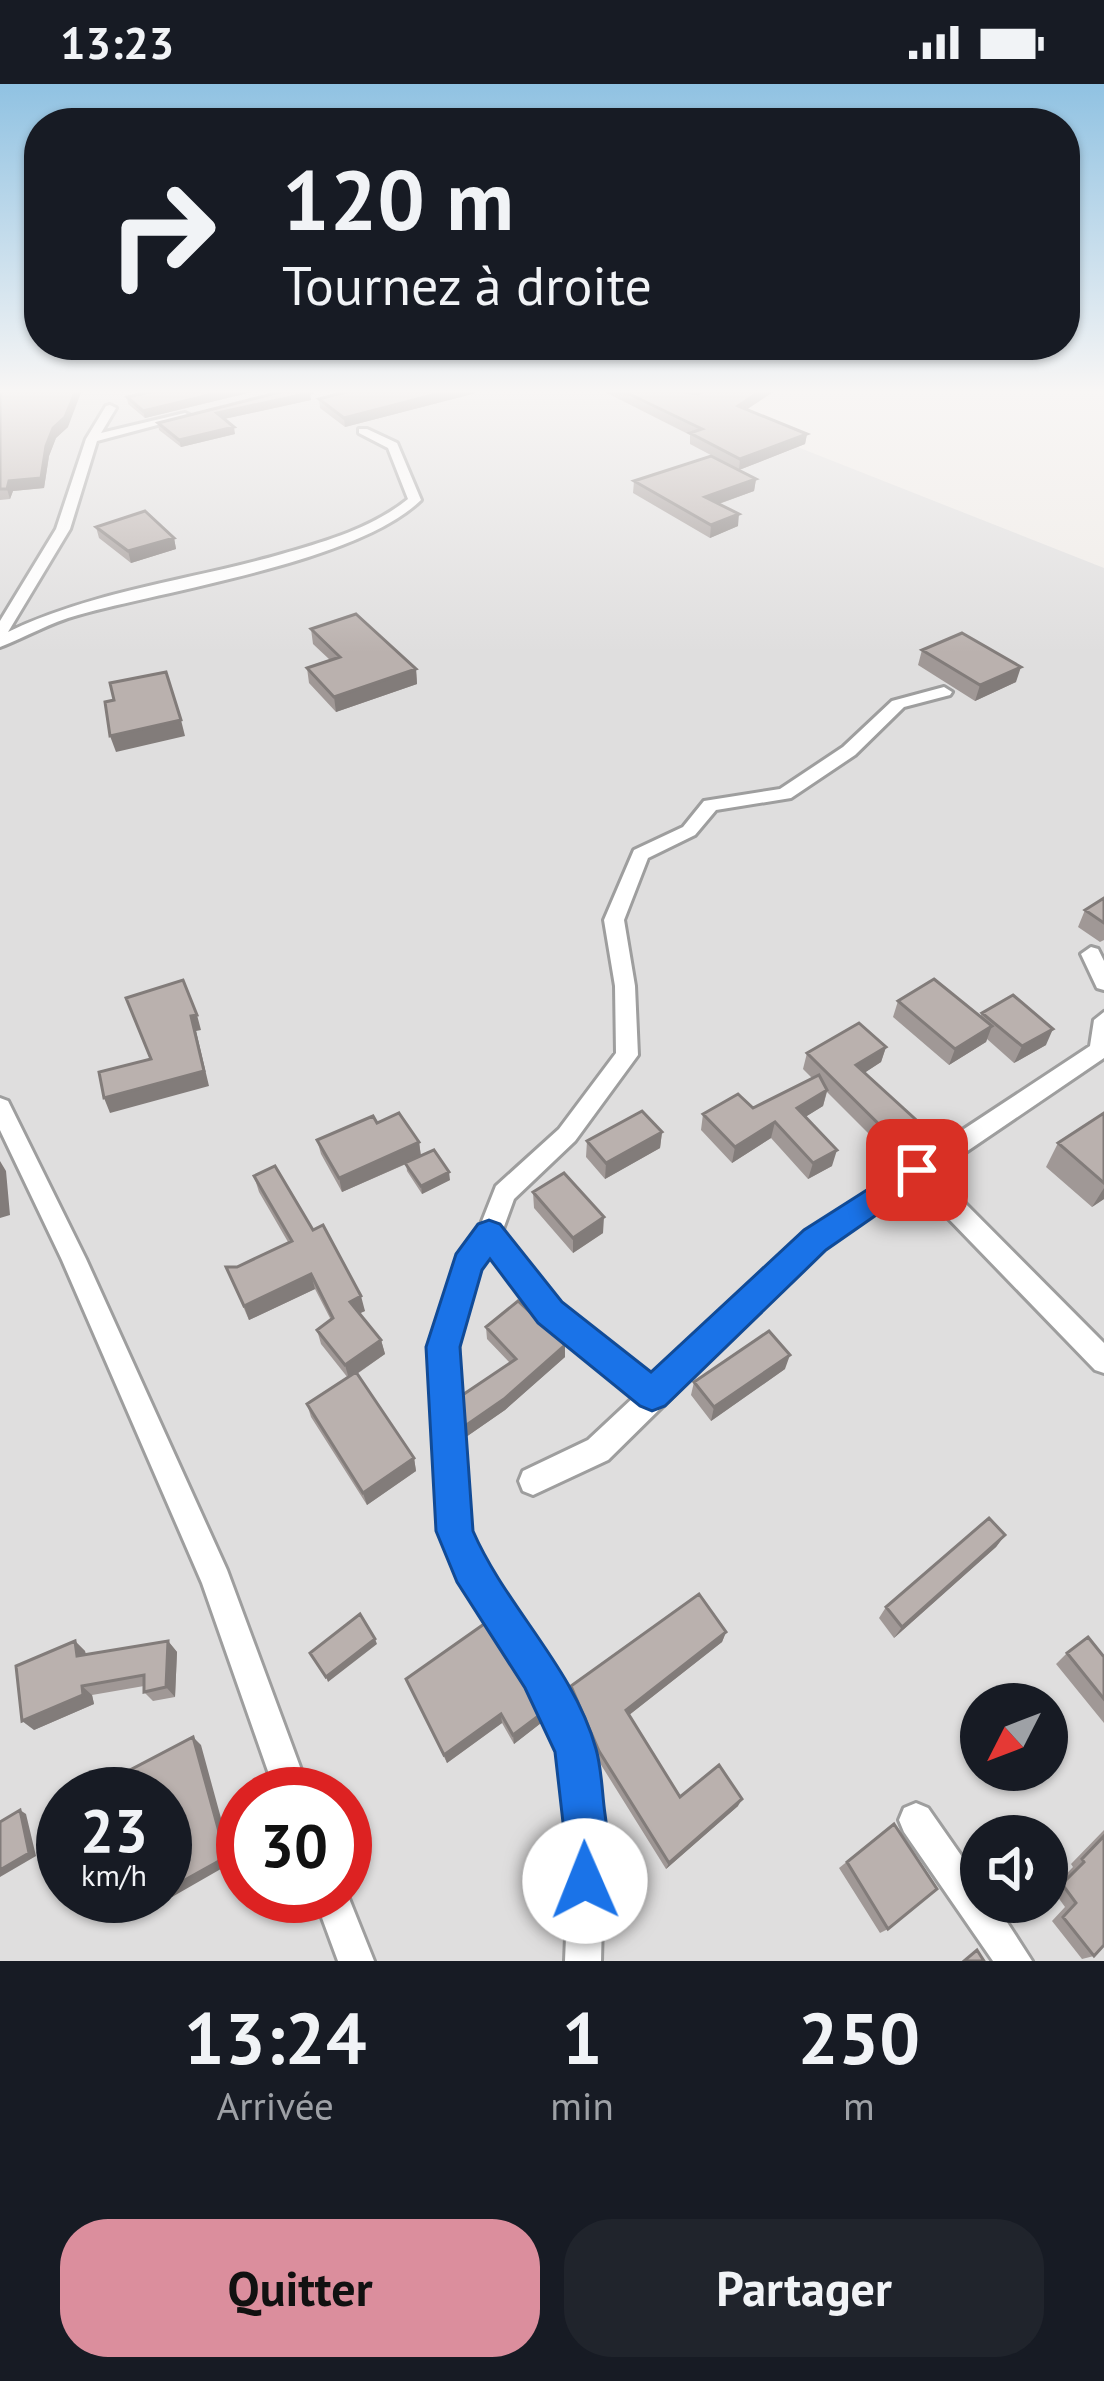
<!DOCTYPE html>
<html lang="fr">
<head>
<meta charset="utf-8">
<style>
	:root { --surface:#171b24; --page:#20242c; --text:#f1f3f6; --muted:#9ea1a6; --accent:#db8e9d }
	body { margin:0; font-family:"PT Sans",sans-serif; background:var(--page); color:var(--text); height:100vh; display:flex; flex-direction:column; font-size:45px; white-space:nowrap }
	* { box-sizing:border-box; margin:0 }
	p { font-size:39px; color:var(--muted) }
	.icon { flex:none; width:66px; height:66px; fill:none; stroke:currentColor; stroke-width:2; stroke-linecap:round; stroke-linejoin:round }
	.map { position:relative; height:1877px; overflow:hidden }
	.side { display:flex; flex-direction:column; background:var(--surface); flex:1 }
	.side>* { flex:none }
	.guide { position:absolute; left:24px; top:24px; width:1056px; height:252px; border-radius:48px; box-shadow:0 3px 9px #0004; background:#171b24; color:var(--text); overflow:hidden }
	.needle { width:78px; rotate:228deg }
	.tools { position:absolute; left:960px; top:1599px; display:grid; gap:24px }
	.tools a { display:grid; place-items:center; width:108px; height:108px; border-radius:50%; background:var(--surface); box-shadow:0 3px 9px #0004; font-size:60px }
	.speed { position:absolute; left:36px; top:1683px; display:flex; gap:24px; font-size:60px; font-weight:700; text-align:center }
	.speed>* { display:grid; place-content:center; width:156px; height:156px; border-radius:50%; background:var(--surface); box-shadow:0 3px 9px #0004; line-height:1 }
	.speed small { font-size:30px; font-weight:400 }
	.speed .limit { border:18px solid #d22; background:#fff; color:#111 }
	.pin { position:absolute; display:grid; place-items:center; width:102px; height:102px; color:#fff; margin:-51px; border-radius:24px; box-shadow:0 6px 18px #0006 }
	.me { position:absolute; width:132px; margin:-66px; rotate:359deg; stroke-linejoin:round; filter:drop-shadow(0 0 9px #0008) }
	.turn { display:flex; align-items:center; gap:42px; height:252px; padding:0 60px; font-size:54px }
	.turn .icon { width:156px; height:156px; stroke-width:2.5 }
	.turn b { display:block; font-size:84px; line-height:102px }
	.eta { display:flex; justify-content:space-evenly; align-items:center; height:204px; text-align:center }
	.eta b { font-size:72px; font-weight:700; line-height:84px }
	.action { display:flex; gap:24px; margin-top:auto; padding:24px 60px }
	.action a { flex:1; height:138px; border-radius:48px; background:var(--accent); color:#111; font-size:48px; font-weight:700; line-height:138px; text-align:center }
	.action a+a { background:var(--page); color:var(--text) }
	.status { display:flex; justify-content:space-between; align-items:center; height:84px; padding:0 60px; background:var(--surface); direction:ltr }
	.status svg { height:33px; fill:currentColor }
	.map>svg:first-child { display:block }
	.residential { fill:#dfdede; fill-rule:evenodd }
	.lines { fill:none; stroke-linecap:round; stroke-linejoin:round }
	.street-casing { stroke:#9e9e9e; stroke-width:6 }
	.street { fill:#fff; fill-rule:evenodd }
	.wall { fill:#a09896 }
	.shaded-wall { fill:#827c7a }
	.building { fill:#bab1ae; stroke:#827c7a; stroke-width:3 }
	.route { fill:#1a73e8; stroke:#114b97; stroke-width:3 }
</style>
</head>
<body>
<div class="status"><b>13:23</b><svg viewBox="0 0 49 12"><path d="M0 12V9h3v3zM5 12V6h3v6zM10 12V3h3v9zM15 12V0h3v12zM26 1h20v11H26zM47 4h2v5h-2z"/></svg></div>
<div class="map">
<svg width="1104" height="1877" viewBox="0 0 1104 1877">
	<rect width="100%" height="100%" fill="#f0ece8"/>
	<path class="residential" d="M0,306H653L1104,484V1877H0ZM981,1620H1047V1686H981ZM63,1710H165V1812H63ZM243,1710H345V1812H243ZM981,1752H1047V1818H981Z"/>
	<g class="lines">
		<defs>
			<path id="street" d="M110,321L116,324L101,349L185,329L191,332L97,357L70,445L8,548C93,507 192,496 282,470C327,457 372,444 408,415L388,364L359,349V345H367L397,359L421,416C358,478 167,506 78,531C51,538 26,553 0,563V537L56,445L86,355L106,322Z
				M944,603L952,608L950,611L904,623L855,671L791,714L716,726L695,751L648,774L624,836L635,902L638,971L575,1057L514,1115L502,1148L559,1221L653,1295L806,1149L1090,962L1094,936L1104,928V974L935,1089L1104,1259V1289L1095,1286L916,1101L824,1163L608,1376L533,1411L523,1407L519,1397L523,1387L588,1356L634,1313L541,1237L489,1169C437,1241 463,1362 468,1447L480,1475L550,1579L587,1655L592,1666L604,1756L601,1877H565L570,1756L560,1668L528,1601L460,1495L440,1447L430,1263L455,1180L479,1145L496,1102L559,1045L616,969L615,902L604,836L634,766L683,743L704,717L780,705L843,663L892,617Z
				M1091,863L1098,865L1104,877V906L1097,904L1081,870Z
				M0,1014L8,1017L86,1175L227,1486L310,1710H276L202,1499L62,1176L0,1046Z
				M916,1719L928,1724L981,1800V1818H994L1032,1877H993L904,1748L899,1736L904,1724Z
				M345,1804L348,1812L374,1877H338L314,1812H345Z"/>
		</defs>
		<use href="#street" class="street-casing"/>
		<use href="#street" class="street"/>
	</g>
	<path class="wall" d="M0,306L68,343L56,354L49,372L44,404L13,407L10,415L0,416Z
		M153,306H260L145,334L128,320L127,313L154,307Z
		M601,306H675L698,310L704,306H774L773,308L747,325L807,350L805,360L739,386L690,360V351Z
		M310,309L311,316L224,335L235,350L181,363L159,346L158,339Z
		M476,309L345,343L320,324L319,315Z
		M756,395L754,407L719,420L738,442L710,454L633,409L634,397Z
		M96,443L174,454L176,465L131,479L99,454Z
		M311,545L416,585L417,600L336,628L309,599L307,584L330,576L313,560Z
		M922,566L1016,598L975,617L918,581Z
		M1104,814V856L1100,858L1078,843L1085,826Z
		M898,917L980,932L982,929L1046,961L1014,979L987,955L986,958L949,981L893,933Z
		M886,963L881,978L864,989L925,1044L919,1060L894,1075L827,1008L823,1022L805,1033L832,1082L808,1095L771,1054L732,1079L701,1046L703,1030L753,1024L812,994L803,985L807,969Z
		M1104,1029V1115L1092,1123L1046,1083L1058,1059Z
		M377,1039L419,1058L421,1072L450,1096L422,1110L407,1087L406,1080L342,1108L321,1070L317,1056Z
		M662,1048L660,1064L605,1095L586,1073L587,1057Z
		M254,1092L313,1146L365,1227L360,1229L381,1256L385,1270L357,1290L414,1374L416,1387L367,1421L311,1333L307,1320L348,1294L321,1260L317,1246L331,1236L315,1205L249,1236L226,1183H237L288,1158L259,1108Z
		M533,1108L603,1149L573,1169L534,1124Z
		M486,1243L565,1273L505,1326L466,1353L510,1279L487,1255Z
		M785,1285L711,1337L691,1311L694,1298Z
		M1005,1451L996,1463L894,1554L879,1534L886,1523Z
		M726,1548L722,1558L629,1631L680,1713L738,1722L666,1785L598,1676L571,1612V1602Z
		M75,1557L85,1567L86,1571L168,1557L177,1568L175,1613L153,1617L144,1608V1602L92,1611L94,1620L34,1646Z
		M1067,1569L1104,1573V1639L1056,1580Z
		M406,1595L541,1630V1639L514,1660L502,1639L447,1679Z
		M894,1740L888,1845L880,1849L839,1784Z
		M1104,1746V1861L1094,1872L1082,1875L1052,1837L1065,1823L1052,1805L1073,1783L1071,1780Z"/>
	<path class="shaded-wall" d="M76,306H82L68,343L56,354L49,372L44,404L13,407L10,415L7,405L9,397L46,362L53,344Z
		M230,306H260L145,334L143,327Z
		M452,306H476V309L345,343L344,334Z
		M762,306H774L773,308L737,332L738,322Z
		M310,309L311,316L219,336L217,329Z
		M234,343L235,350L181,363L179,356Z
		M807,350L805,360L739,386L740,375Z
		M756,395L754,407L704,425L705,413Z
		M739,430L738,442L710,454L711,441Z
		M174,454L176,465L131,479L128,467Z
		M1021,583L1016,598L975,617L980,601Z
		M416,585L417,600L336,628L334,613Z
		M181,636L185,652L116,668L110,652Z
		M197,931L201,946L196,947L209,1002L110,1029L104,1014L204,987L191,932Z
		M992,942L986,958L949,981L955,965Z
		M1053,945L1046,961L1014,979L1022,962Z
		M886,963L881,978L852,997L856,981Z
		M827,1006L823,1022L794,1040L797,1024Z
		M775,1038L771,1054L732,1079L735,1063Z
		M925,1044L919,1060L894,1075L899,1060Z
		M662,1048L660,1064L605,1095L606,1079Z
		M419,1058L421,1073L342,1108L339,1094Z
		M837,1066L832,1082L808,1095L813,1079Z
		M0,1077L6,1087L10,1131L0,1134Z
		M449,1088L450,1096L422,1110L421,1102Z
		M1104,1104V1115L1092,1123Z
		M604,1133L603,1149L573,1169V1154Z
		M311,1190L315,1205L249,1236L244,1222Z
		M361,1212L365,1227L354,1232L350,1218Z
		M381,1256L385,1270L349,1295L345,1281Z
		M565,1261V1273L505,1326L466,1353L465,1342Z
		M790,1271L785,1285L711,1337L714,1323Z
		M414,1374L416,1387L367,1421L363,1409Z
		M1005,1451L996,1463L894,1554L902,1543Z
		M726,1548L722,1558L624,1635L626,1626Z
		M375,1555L377,1560L328,1598L326,1593Z
		M75,1557L85,1567L88,1582L77,1572Z
		M168,1557L177,1568L175,1613L166,1603Z
		M82,1602L92,1611L94,1620L34,1646L22,1637Z
		M501,1630L502,1639L447,1679L444,1671Z
		M541,1630V1639L514,1660L513,1651Z
		M193,1653L201,1661L233,1778L172,1813L165,1810V1807Z
		M742,1715L738,1722L666,1785L669,1779Z
		M20,1726L26,1730L36,1772L0,1793V1786Z"/>
	<path class="building" d="M0,306H76L65,333L53,344L46,362L41,394L9,397L7,405H0Z
		M159,306H230L143,327L127,313Z
		M288,306H305L310,309L217,329L234,343L179,356L158,339Z
		M353,306H452L344,334L319,315Z
		M621,306H675L698,310L704,306H762L738,322L807,350L740,375L690,349L702,345Z
		M711,372L756,395L705,413L739,430L711,441L634,397Z
		M145,427L174,454L128,467L96,443Z
		M356,530L416,585L334,613L307,584L340,573L311,545Z
		M962,549L1021,583L980,601L922,566Z
		M166,588L181,636L110,652L105,618L114,616L110,599Z
		M1104,814V839L1085,826Z
		M934,895L992,942L955,965L898,917Z
		M183,896L197,931L191,932L204,987L104,1014L99,988L151,975L126,914Z
		M1013,911L1053,945L1022,962L982,929Z
		M859,939L886,963L856,981L925,1044L899,1060L807,969Z
		M819,991L827,1006L797,1024L837,1066L813,1079L775,1038L735,1063L703,1030L738,1010L753,1024Z
		M642,1027L662,1048L606,1079L587,1057Z
		M399,1029L419,1058L339,1094L317,1056L373,1032L377,1039Z
		M1104,1029V1099L1058,1059Z
		M434,1066L449,1088L421,1102L405,1079Z
		M275,1082L313,1146L323,1141L361,1212L350,1218L381,1256L345,1281L317,1246L333,1234L311,1190L244,1222L226,1183H237L292,1157L254,1092Z
		M564,1089L604,1133L573,1154L533,1108Z
		M518,1217L565,1261L504,1315L465,1342L461,1312L516,1275L486,1243Z
		M769,1247L790,1271L714,1323L694,1298Z
		M356,1288L414,1374L363,1409L307,1320Z
		M989,1434L1005,1451L902,1543L886,1523Z
		M699,1510L726,1548L626,1626L680,1713L719,1681L742,1715L669,1779L599,1667L571,1602Z
		M360,1530L375,1555L326,1593L310,1569Z
		M487,1538L541,1630L513,1651L501,1630L444,1671L406,1595Z
		M1088,1553L1104,1573V1615L1067,1569Z
		M75,1557L77,1572L168,1557L166,1603L144,1608V1591L82,1602L83,1611L22,1637L16,1582Z
		M193,1653L226,1773L165,1807V1710H88V1708Z
		M20,1726L29,1769L0,1786V1738Z
		M894,1740L937,1805L888,1845L847,1778Z
		M1104,1752V1861L1094,1872L1063,1833L1076,1819L1062,1800L1084,1778L1082,1775Z
		M977,1866L984,1877H964Z"/>
	<linearGradient id="sky" x2="0" y2="1"><stop stop-color="#90c2e2"/><stop offset="0.54" stop-color="#f8f6f5"/><stop offset="1" stop-color="#f8f6f5" stop-opacity="0"/></linearGradient>
	<rect width="1104" height="569" fill="url(#sky)"/>
	<path class="route" d="M917,1074L928,1077L932,1086L928,1095L826,1166L665,1322L652,1327L640,1322L538,1239L490,1175L482,1186L460,1263L473,1447C506,1523 574,1584 596,1665C602,1686 602,1709 605,1730C609,1758 612,1786 601,1813L585,1819L569,1813L563,1797L565,1756L555,1668L525,1604L457,1498L436,1447L426,1263L456,1170L478,1140L489,1136L500,1140L562,1218L651,1288L804,1146Z"/>
</svg>
<div class="tools">
<a><svg class="needle" viewBox="-14 -14 28 28"><path d="M0-13l5 13h-10z" fill="#e53935"/><path d="M0 13l5-13h-10z" fill="#9ea1a6"/></svg></a>
<a><svg class="icon" aria-label="sound" viewBox="0 0 24 24"><path d="M4 9h4l5-4v14l-5-4H4zM17 9q2 3 0 6"/></svg></a>
</div>
<div class="speed"><div>23<small>km/h</small></div><div class="limit">30</div></div>
<div class="pin" style="left:917px;top:1086px;background:#d93025"><svg class="icon" aria-label="arrive" viewBox="0 0 24 24"><path d="M6 21V4h12l-3 4 3 4H6"/></svg></div>
<svg class="me" style="left:585px;top:1797px" viewBox="-20 -20 40 40"><circle r="19" fill="#fff"/><path d="M0-13L10 11 0 6-10 11z" fill="#1a73e8"/></svg>
<div class="guide">
<div class="turn"><svg class="icon" aria-label="right" viewBox="0 0 24 24"><path d="M7 20v-9h11M14 6l5 5-5 5"/></svg><div><b>120 m</b>Tournez à droite</div></div>
</div>
</div>
<section class="side">
<div class="eta">
<div><b>13:24</b><p>Arrivée</p></div>
<div><b>1</b><p>min</p></div>
<div><b>250</b><p>m</p></div>
</div>
<div class="action"><a>Quitter</a><a>Partager</a></div>
</section>
</body>
</html>
